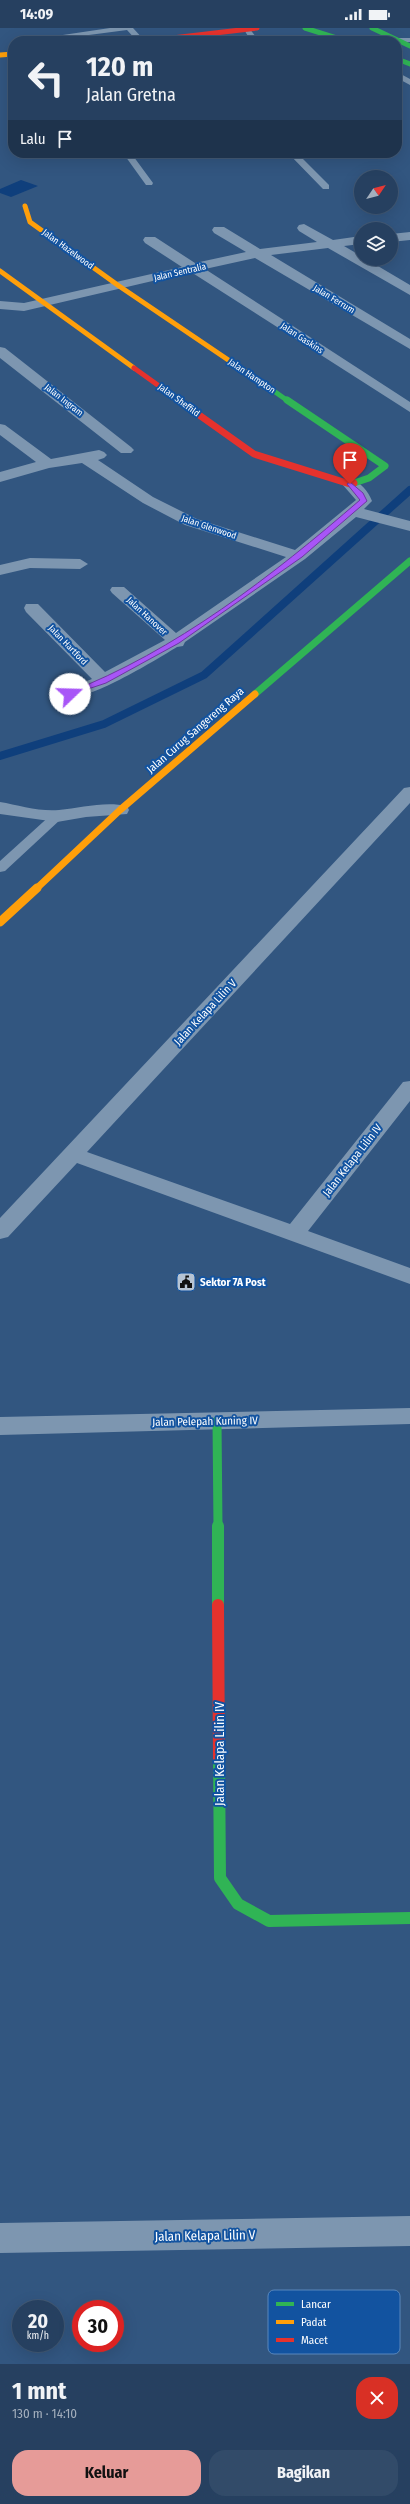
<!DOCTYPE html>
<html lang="id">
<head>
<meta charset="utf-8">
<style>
	:root { --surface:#264060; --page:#324b69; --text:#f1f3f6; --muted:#a4afbd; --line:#425975; --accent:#e69b98 }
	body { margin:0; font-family:"Fira Sans Condensed",sans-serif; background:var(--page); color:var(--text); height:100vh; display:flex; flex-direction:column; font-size:15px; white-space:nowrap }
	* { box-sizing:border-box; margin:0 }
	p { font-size:13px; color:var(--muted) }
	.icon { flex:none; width:22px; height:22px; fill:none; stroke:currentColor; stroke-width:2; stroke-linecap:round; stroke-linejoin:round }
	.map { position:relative; height:2336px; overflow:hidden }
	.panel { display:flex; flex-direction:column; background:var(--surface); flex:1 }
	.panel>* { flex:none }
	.top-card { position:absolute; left:8px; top:8px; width:394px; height:122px; border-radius:16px; box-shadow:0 4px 16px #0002,0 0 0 1px var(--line); background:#264060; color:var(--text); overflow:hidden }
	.needle { width:26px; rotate:55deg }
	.fabs { position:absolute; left:354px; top:142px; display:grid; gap:8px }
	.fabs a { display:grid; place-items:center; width:44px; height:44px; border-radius:50%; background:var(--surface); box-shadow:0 4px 16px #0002,0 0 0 1px var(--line); font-size:20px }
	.speed { position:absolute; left:12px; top:2272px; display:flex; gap:8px; font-size:20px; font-weight:700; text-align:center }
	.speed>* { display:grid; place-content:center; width:52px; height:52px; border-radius:50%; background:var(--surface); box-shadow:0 4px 16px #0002,0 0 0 1px var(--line); line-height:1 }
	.speed small { font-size:10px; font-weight:400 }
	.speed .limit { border:6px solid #d22; background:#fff; color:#111 }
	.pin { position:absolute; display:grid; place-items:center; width:34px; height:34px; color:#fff; margin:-41px -17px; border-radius:50% 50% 50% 0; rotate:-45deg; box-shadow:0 0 4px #0007 }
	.pin .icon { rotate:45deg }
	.me { position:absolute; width:44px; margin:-22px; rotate:69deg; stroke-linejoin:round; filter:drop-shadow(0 0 3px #0008) }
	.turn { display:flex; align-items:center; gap:14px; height:84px; padding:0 12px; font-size:18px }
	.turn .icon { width:52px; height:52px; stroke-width:2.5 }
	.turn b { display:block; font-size:28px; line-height:34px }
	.then { display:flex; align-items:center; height:38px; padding:0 12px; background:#0003; gap:8px; font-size:15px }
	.round { display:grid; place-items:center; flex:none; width:42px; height:42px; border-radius:16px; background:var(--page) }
	.headline { display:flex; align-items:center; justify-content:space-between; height:68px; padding:0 12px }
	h1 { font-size:24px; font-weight:700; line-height:30px }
	.button { display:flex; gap:8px; margin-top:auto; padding:8px 12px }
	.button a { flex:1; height:46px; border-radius:16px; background:var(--accent); color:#111; font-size:16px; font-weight:700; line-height:46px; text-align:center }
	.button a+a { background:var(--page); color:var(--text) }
	.status { display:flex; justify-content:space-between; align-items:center; height:28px; padding:0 20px; background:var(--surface); direction:ltr }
	.status svg { height:11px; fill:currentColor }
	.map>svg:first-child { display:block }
	.water { fill:#0f3f7c }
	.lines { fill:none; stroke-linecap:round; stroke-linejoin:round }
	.stream { stroke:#0f3f7c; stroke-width:8 }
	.lane { fill:#7d96b0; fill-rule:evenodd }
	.street { fill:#7d96b0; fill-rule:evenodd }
	.fast-far3 { stroke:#30b455; stroke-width:5 }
	.fast-far2 { stroke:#30b455; stroke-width:7 }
	.fast-far1 { stroke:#30b455; stroke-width:9 }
	.fast { stroke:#30b455; stroke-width:12 }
	.slow-far2 { stroke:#ff9f0a; stroke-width:5 }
	.slow-far1 { stroke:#ff9f0a; stroke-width:7 }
	.slow { stroke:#ff9f0a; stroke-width:9 }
	.jam-far2 { stroke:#e5322d; stroke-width:5 }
	.jam-far1 { stroke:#e5322d; stroke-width:7 }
	.jam { stroke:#e5322d; stroke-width:12 }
	.route { fill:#a855f7; stroke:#6d37a1 }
	.labels { text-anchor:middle; stroke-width:4; stroke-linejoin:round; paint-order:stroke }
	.far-street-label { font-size:9px; fill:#fff; stroke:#1253a0 }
	.street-label { font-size:11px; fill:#fff; stroke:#1253a0 }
	.poi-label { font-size:11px; font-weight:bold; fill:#fff; stroke:#1253a0; text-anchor:start }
	.near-street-label { font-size:13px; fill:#fff; stroke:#1253a0 }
	.key { fill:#1253a0; stroke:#5987bc; stroke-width:1 }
	.key-label { font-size:11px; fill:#fff }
</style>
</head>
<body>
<div class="status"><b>14:09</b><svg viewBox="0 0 49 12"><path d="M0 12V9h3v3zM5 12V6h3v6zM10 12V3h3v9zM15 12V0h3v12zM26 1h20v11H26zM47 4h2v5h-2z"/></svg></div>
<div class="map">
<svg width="410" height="2336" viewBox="0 0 410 2336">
	<rect width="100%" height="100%" fill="#325680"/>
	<path class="water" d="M21,152L38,158L11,169L0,165V161Z"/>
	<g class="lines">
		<path class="stream" d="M0,728L104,696L204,647L410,462"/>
		<path class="lane" d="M110,0H133L145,13H137L127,2L43,13L29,12Z
			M243,0H249L259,13H251Z
			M395,10H410V14H397Z
			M397,44L410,51V57L397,50Z
			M123,125H131L153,155L152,157H146Z
			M288,125H297L329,157V161H323Z
			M57,784L61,785L63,788L61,791L5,843L0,844V833L53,785Z"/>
		<path class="street" d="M304,196L333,212L361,208V216L344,218L361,228V231H366L410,257V267L328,220L271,227L410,311V321L255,230L205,241L410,374V384L191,244L24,283L0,281V273L24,275L182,239L145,215L143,212L145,209H155L195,235L246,224L214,205L212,202L214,199H224L260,221L317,214L299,203L297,200L299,197Z
			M410,204V212L391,214V206Z
			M0,319L5,320L131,419L134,422L131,425H121L0,330Z
			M0,396L5,397L51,431L99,422L104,424L107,427L104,430L98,432L153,469L197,491L295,522L356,472L342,456L350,451C361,454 368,463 372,473L364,481L410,493V503L356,489L305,531L185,614L183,618L177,619C156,632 85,675 64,670L61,666L64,662L92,651L26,584L24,580L26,576H38L105,644L165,612L112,565L110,562L112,559H124L176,605L286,529L185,497L143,475L82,435L49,440L0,454V444L36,434L0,407Z
			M30,530L80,531L88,536L80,541L30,540L0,547V537Z
			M410,759V775L87,1124L290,1196L403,1054L410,1053V1073L308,1203L410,1240V1256L77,1135L8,1209L0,1211V1190L404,760Z
			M0,774C18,777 40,784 59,782C81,780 104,773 127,778L129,782L127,786L86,789L57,794L0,786Z
			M410,1380V1396L0,1407V1389Z
			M410,2188V2218L0,2225V2195Z"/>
		<path class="fast-far3" d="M305,0L346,13
			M372,0L410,18
			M397,31L410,36
			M271,361L288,373"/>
		<path class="fast-far2" d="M287,372L385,438L369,450L354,455
			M255,666L410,533"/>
		<path class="fast-far1" d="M217,1393L218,1499"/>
		<path class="fast" d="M218,1498V1577
			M219,1731L220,1850L238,1876L269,1893L410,1890"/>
		<path class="slow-far2" d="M0,27L13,26
			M25,178L30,194L119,258L271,361
			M0,243L134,340"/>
		<path class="slow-far1" d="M36,861L120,782L255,666"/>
		<path class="slow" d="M0,894L37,860"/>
		<path class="jam-far2" d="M147,13L257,0
			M134,340L180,373"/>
		<path class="jam-far1" d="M178,372L254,426L350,456L354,455"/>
		<path class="jam" d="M218,1577L219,1731"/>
	</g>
	<path class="route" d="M350,454L363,465L367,473L302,529L179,615L106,655L67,668V665C176,623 272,548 360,472L347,456Z"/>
	<defs>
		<symbol id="civic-square" viewBox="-11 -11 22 22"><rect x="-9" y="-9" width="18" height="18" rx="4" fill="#b7c4d3" stroke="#1253a0"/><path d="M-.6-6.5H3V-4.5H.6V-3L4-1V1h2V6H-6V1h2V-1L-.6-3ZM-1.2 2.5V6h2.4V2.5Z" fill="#111"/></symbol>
	</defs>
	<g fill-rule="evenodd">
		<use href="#civic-square" x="175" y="1243" width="22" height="22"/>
	</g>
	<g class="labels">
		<g class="far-street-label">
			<text transform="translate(68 221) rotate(36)" y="3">Jalan Hazelwood</text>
			<text transform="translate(180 244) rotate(-13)" y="3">Jalan Sentralia</text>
			<text transform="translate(334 271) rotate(31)" y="3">Jalan Ferrum</text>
			<text transform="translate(302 310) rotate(33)" y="3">Jalan Gaskins</text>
			<text transform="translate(252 348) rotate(34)" y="3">Jalan Hampton</text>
			<text transform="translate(64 372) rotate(38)" y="3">Jalan Ingram</text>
			<text transform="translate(179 372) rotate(36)" y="3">Jalan Sheffild</text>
			<text transform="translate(209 499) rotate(19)" y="3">Jalan Glenwood</text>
			<text transform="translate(147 588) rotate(43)" y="3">Jalan Hanover</text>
			<text transform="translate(68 617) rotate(46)" y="3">Jalan Hartford</text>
		</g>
		<g class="street-label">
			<text transform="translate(195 702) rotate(-41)" y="4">Jalan Curug Sangereng Raya</text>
			<text transform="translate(205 984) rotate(-47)" y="4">Jalan Kelapa Lilin V</text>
			<text transform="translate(352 1132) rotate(-52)" y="4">Jalan Kelapa Lilin IV</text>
			<text transform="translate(205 1393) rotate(-1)" y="4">Jalan Pelepah Kuning IV</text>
		</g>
		<g class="poi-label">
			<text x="200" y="1258">Sektor 7A Post</text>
		</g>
		<g class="near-street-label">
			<text transform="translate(219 1726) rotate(-90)" y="5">Jalan Kelapa Lilin IV</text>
			<text transform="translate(205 2207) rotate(-1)" y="5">Jalan Kelapa Lilin V</text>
		</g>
	</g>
	<rect x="268" y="2262" width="132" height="64" rx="6" class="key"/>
	<rect x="276" y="2274" width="18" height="4" fill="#30b455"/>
	<rect x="276" y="2292" width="18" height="4" fill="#ff9f0a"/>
	<rect x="276" y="2310" width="18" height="4" fill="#e5322d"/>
	<g class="key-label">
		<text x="301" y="2280">Lancar</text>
		<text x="301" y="2298">Padat</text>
		<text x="301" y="2316">Macet</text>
	</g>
</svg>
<div class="fabs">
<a><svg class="needle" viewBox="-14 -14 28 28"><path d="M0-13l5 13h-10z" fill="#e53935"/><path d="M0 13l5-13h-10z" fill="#a4afbd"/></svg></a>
<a><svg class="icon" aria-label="layers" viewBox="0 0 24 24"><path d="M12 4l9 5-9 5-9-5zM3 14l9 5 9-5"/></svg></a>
</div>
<div class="speed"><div>20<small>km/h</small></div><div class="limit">30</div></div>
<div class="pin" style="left:350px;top:456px;background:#d93025"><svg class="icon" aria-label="arrive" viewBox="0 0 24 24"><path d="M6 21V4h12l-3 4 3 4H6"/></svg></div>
<svg class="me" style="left:70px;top:666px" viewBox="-20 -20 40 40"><circle r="19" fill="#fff"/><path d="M0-13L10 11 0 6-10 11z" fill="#a855f7"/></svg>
<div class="top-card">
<div class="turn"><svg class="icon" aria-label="left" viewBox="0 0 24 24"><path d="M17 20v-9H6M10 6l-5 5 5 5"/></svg><div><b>120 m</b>Jalan Gretna</div></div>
<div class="then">Lalu<svg class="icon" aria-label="arrive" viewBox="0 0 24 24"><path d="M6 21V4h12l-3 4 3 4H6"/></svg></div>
</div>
</div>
<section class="panel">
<div class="headline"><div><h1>1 mnt</h1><p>130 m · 14:10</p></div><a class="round" style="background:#d93025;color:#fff"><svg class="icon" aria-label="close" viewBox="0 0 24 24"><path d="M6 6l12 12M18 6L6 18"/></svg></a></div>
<div class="button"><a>Keluar</a><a>Bagikan</a></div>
</section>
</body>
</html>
